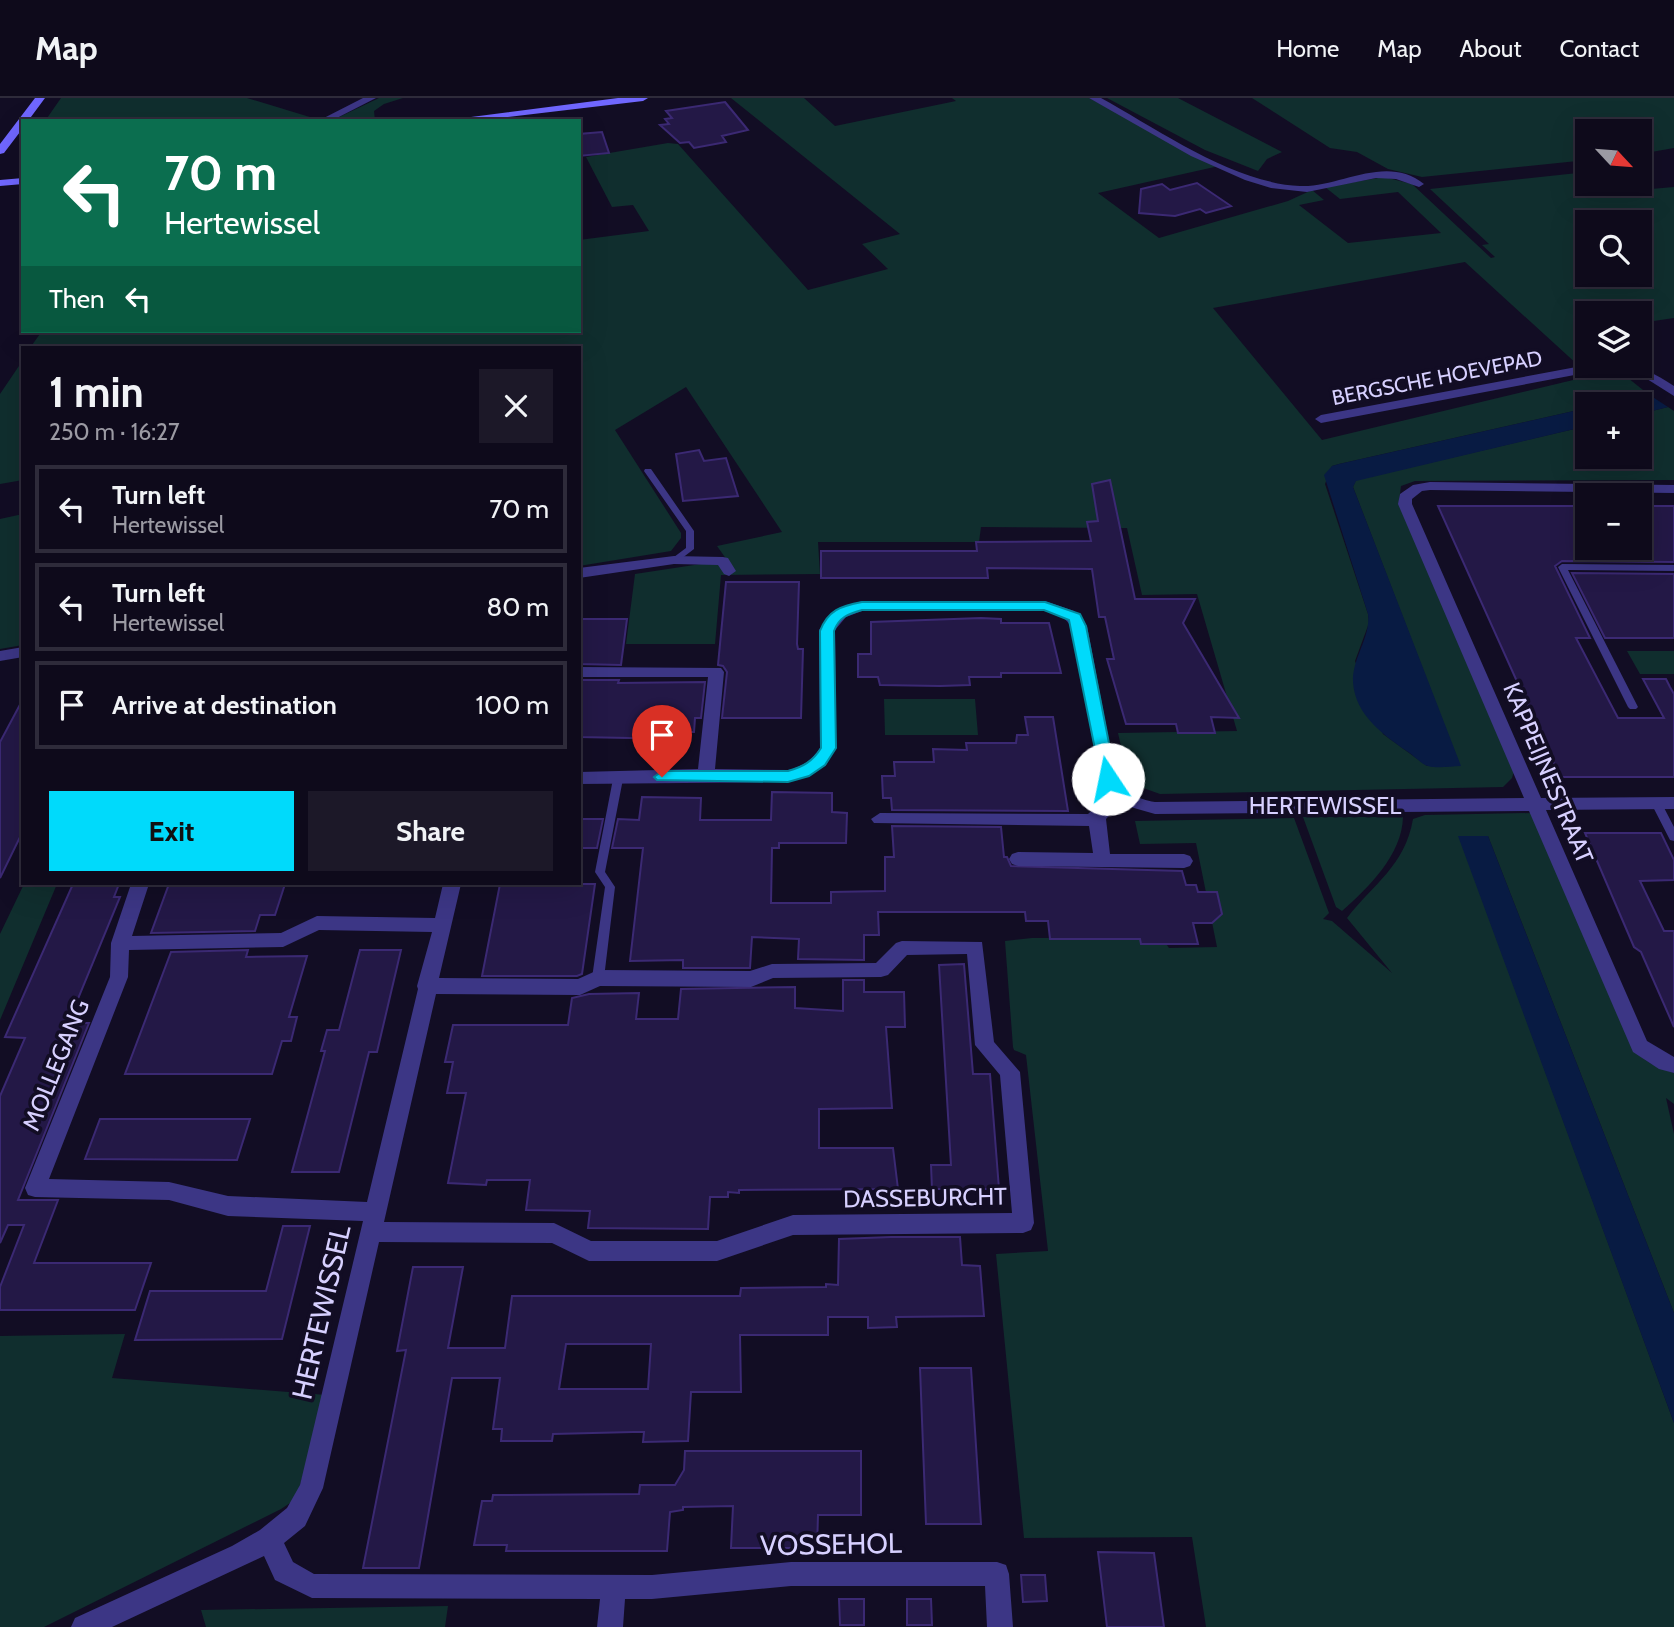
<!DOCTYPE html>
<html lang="en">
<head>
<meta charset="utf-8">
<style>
	:root { --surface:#0e0a1b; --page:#1c1828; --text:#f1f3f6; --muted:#9b9aa3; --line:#2e2b3a; --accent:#00dafb }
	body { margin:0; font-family:Cabin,sans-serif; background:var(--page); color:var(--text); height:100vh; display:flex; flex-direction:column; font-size:26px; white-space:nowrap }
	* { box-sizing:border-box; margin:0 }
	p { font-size:23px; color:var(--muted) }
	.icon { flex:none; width:38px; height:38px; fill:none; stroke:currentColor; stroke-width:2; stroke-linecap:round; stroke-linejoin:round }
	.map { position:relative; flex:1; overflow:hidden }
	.details { position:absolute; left:21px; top:248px; width:560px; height:539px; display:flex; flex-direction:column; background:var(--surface); border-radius:0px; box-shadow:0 7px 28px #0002,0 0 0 2px var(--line) }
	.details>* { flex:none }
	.banner { position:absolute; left:21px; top:21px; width:560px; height:214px; border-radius:0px; box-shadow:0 7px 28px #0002,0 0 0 2px var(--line); background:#0b6e4f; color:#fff; overflow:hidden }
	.needle { width:46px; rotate:116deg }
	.buttons { position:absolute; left:1575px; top:21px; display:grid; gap:14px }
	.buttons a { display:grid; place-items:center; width:77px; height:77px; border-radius:0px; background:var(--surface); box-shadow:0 7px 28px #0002,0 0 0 2px var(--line); font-size:35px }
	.pin { position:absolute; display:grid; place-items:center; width:60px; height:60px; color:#fff; margin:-72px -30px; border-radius:50% 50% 50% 0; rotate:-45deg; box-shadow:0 0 7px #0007 }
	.pin .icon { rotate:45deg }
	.me { position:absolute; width:77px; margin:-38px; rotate:349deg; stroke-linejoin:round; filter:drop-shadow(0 0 5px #0008) }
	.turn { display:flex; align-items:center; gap:24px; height:147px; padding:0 28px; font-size:32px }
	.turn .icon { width:91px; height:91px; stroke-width:2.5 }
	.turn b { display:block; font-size:49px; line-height:60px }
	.then { display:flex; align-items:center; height:66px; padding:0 28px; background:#0003; gap:14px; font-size:26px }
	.round { display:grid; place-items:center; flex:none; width:74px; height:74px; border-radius:0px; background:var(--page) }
	.head { display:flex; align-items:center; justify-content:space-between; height:119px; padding:0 28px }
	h1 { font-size:42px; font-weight:700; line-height:52px }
	.cta { display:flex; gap:14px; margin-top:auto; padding:14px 28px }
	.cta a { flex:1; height:80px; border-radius:0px; background:var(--accent); color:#111; font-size:28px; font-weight:700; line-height:80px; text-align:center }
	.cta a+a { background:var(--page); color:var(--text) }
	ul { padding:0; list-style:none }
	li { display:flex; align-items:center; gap:21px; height:88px; margin:0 14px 10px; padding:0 14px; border:4px solid var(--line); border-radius:0px }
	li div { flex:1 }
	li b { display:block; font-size:26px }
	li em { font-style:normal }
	header { display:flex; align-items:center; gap:42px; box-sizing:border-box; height:98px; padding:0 35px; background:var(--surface); border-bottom:2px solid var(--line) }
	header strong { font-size:33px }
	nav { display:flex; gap:38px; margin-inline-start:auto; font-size:24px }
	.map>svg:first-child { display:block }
	.green { fill:#102e2e; fill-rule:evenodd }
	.water { fill:#081b43 }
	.building { fill:#231846; stroke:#3b2973; stroke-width:2; fill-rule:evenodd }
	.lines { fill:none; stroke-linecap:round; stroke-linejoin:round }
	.lane { fill:#3c3685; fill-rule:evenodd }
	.street { fill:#3c3685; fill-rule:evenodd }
	.secondary { fill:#7067ff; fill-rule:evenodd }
	.route { fill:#00dafb; stroke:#008ea3; stroke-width:2 }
	.labels { text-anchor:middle; stroke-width:7; stroke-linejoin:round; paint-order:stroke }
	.far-street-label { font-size:21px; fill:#d7d0ff; stroke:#120d24 }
	.street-label { font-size:24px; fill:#d7d0ff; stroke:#120d24 }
	.near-street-label { font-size:28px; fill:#d7d0ff; stroke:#120d24 }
</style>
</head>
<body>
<header>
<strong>Map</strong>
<nav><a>Home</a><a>Map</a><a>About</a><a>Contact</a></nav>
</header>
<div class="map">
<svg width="1674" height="1529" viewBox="0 0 1674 1529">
	<rect width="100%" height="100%" fill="#120d24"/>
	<path class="green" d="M61,0H247L313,20L307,23H45Z
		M379,0H403L384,6L374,13L375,23H331Z
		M731,0H804L835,28L956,3L952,0H1089L1219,68L1098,95L1159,140L1288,103L1312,92L1324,102L1299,107L1348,145L1441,135L1398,94L1340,101L1325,89L1384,79L1412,86L1491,160L1495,159L1482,147L1489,146L1430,91L1587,74V86L1640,85L1651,91L1674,89V220L1640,225V215H1587V232L1585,233L1587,236V268H1613L1648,296L1604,306H1587V310L1339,366L1332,368L1325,386L1368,516L1369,525L1355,563L1383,636L1427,668H1460L1353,389L1356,382L1587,328V359H1640V316L1668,309L1674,313V382L1415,383L1401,388L1399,403L1514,673L1512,680L1503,689L1160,696L1135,687L1128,679L1118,635L1237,633L1197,496L1142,497L1127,430L981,429L979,444H818L820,476L721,477L715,546H626L635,476L727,462L717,448L782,434L686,289L615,332L681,435V440L671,453L579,468V250H30L42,233H579V142L649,133L633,107L612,109L586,59L668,45L678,46L808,192L888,171L862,146L900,136ZM1587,124H1640V177H1587ZM1465,164L1590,278L1322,342L1213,210Z
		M1107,0H1178L1282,54L1267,61L1258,73L1205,52Z
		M1252,0H1674V50L1640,56V33H1587V62L1422,79L1388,71L1357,54L1330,50Z
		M23,262V382L0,386V296Z
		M23,416V547L0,551V421Z
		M1627,553H1674V576H1640Z
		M884,601H975L978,637H885Z
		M1532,715L1632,949C1644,964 1656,969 1674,975V1006L1666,1000L1674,1036V1215L1488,738H1459L1674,1325V1529H1206L1192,1439L1024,1440L996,1156L1048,1153L1026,957L1014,952L1013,949L1005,843L1032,840H1162L1169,850L1217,849L1196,745L1140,746L1135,723L1294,720L1329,815L1323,821L1332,823L1392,875L1347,820C1373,786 1405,768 1413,721L1425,717Z
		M1303,719H1403C1402,757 1369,789 1342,813L1336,809Z
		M24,786H57L0,922V836Z
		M125,1236L112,1280L326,1297L296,1401L281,1411L44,1529H0V1238Z
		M448,1508L445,1529H206L201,1512Z"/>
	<path class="water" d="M1648,296L1668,309L1640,316V306H1604Z
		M1587,310V328L1356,383L1353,389L1461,668C1451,668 1438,671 1428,668C1423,667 1416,660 1411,656C1385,638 1355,618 1353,584C1352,560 1371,539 1368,516L1324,377L1332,368L1339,366Z
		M1458,738H1488L1674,1215V1325Z"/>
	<path class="building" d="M725,4L748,32L722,38L726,44L694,50L689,44L680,45L660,27L669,26L665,21L672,20L666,13Z
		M602,34L609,55L579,58V36Z
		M1197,85L1231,108L1206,115L1200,111L1175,118L1139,115L1141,91L1162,86L1170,92Z
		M699,352L704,363L726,360L738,398L683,403L676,356Z
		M1110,382L1135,501H1195L1183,525L1239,620L1211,619L1215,635H1178L1176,626H1126L1107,561H1114L1105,519H1099L1092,471L987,470L988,480H821V453H977L976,444L1091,443L1087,424L1098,423L1092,386Z
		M1438,408H1587V450H1652L1640,429V408H1674V464L1562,463L1555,468L1590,540H1576L1618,620H1664L1643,581H1666L1670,589L1674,596V679H1560Z
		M1572,475L1674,476V540H1605Z
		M726,484H799L797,546L798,551H803L801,620H722L727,574L723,568L718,567Z
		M981,520L1001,521V525H1049L1061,575H1001V579H969L970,587L940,588L880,587L878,579H858V556H871V524Z
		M579,521H627L621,567L579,566Z
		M579,582H619L618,585L705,584L701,620H695L694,634H680V641L579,639Z
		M23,601V733L0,780V644Z
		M1025,619H1053L1068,713L892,712L891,700H883L882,678H895L894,664H934L933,651L967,652L966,645H1016L1017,637H1028Z
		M772,694L832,695V714L847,715L846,745H779V750H772L771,805H831V794L885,793V759H894L892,728L1001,729L1004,759H1007L1011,768L1182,773L1186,787H1196L1198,794H1217L1222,816L1212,825H1193L1198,846H1141L1140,841H1050L1048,823H1026L1025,814H878L879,837H864V862L798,861L799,841L752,839L750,870H683V862L630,863L643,750H612L618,721L639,722L642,699L701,700L700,722H771Z
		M579,721H603L597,750H579Z
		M1585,735H1661L1674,762V782L1640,783L1664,833H1674V929L1641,854L1634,849Z
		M73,786H119L114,799H120L68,925H89L18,1102H58L34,1165H151L135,1212H0V1189L24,1127H8L0,1145V998L25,940L5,939Z
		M169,786H285L275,817H260L255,833L151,835Z
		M500,786H595L582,876L577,878H482Z
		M248,852L246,859L307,858L289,919H297L291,943H282L272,976H125L171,854Z
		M360,852H401L377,954H369L339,1074H292L325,953H321L327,932H339Z
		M964,866L973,976H990L999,1091H932L931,1067H951L939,867Z
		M843,882H864V894H904L905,929H886L892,1010L819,1011V1050H893L898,1091L739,1092V1095L728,1094V1099H710L708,1131L588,1130L590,1113L526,1112L530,1082H487L486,1087L448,1085L466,995H447L453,964H445L453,927H568L572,900L589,896L639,895L636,921H678L681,891L795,889V910L843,913Z
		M100,1021H250L237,1062L85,1061Z
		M283,1128H310L282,1241L135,1242L150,1193H266Z
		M891,1139H960L962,1167L980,1168L984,1218L896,1219L897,1229L868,1230V1219H828V1237H740L741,1294H691L688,1343L643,1344L644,1334H633L553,1336L552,1343H501L502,1331H493L500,1280H452L419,1470H363L406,1252L397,1253L413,1169H463L448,1250H505L512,1198H740L741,1190L826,1189V1186L838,1187L839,1141ZM566,1246H651L648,1291H559Z
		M920,1270H971L981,1426H926Z
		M685,1353H861V1417H818L817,1450H731L733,1408L683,1409V1412L670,1414L667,1453H506L507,1447H474L482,1403H492L493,1397L639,1396L640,1387H675L684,1372Z
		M1098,1454L1154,1455L1164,1529H1107Z
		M1021,1477H1045L1047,1503L1023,1504Z
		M839,1501H864V1527H840Z
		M907,1501H931L932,1527H907Z"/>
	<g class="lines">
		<path class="lane" d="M645,371H651L694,433V451L677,464L674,465L670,462L686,450V433L644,373Z
			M1562,466L1674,467V473L1568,472L1638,609L1636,611H1630L1628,609L1558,469Z
			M618,677L623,681L605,774L615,789L604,880L602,883L598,885L594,883L592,880L605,789L595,774L613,681Z
			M1656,701L1660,702L1674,729V743L1670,742L1651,705Z"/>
		<path class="street" d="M363,0H376L331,23H318Z
			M1089,0H1101C1159,32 1233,85 1300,88C1339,90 1386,55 1424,86L1419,89L1396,81L1376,80L1307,94L1271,90L1245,82L1191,58Z
			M1587,267L1607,268L1601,272L1321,325L1315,321L1321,317Z
			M1615,268C1638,267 1655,275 1674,288V298L1647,281Z
			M1430,384L1674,387V395L1430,392L1422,393L1412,401V406L1541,700L1674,699V711L1546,712L1647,943L1674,959V975L1659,971L1633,954L1529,713L1155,716L1120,706L1106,721L1110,756H1184L1190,758L1193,763L1190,768L1184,770L1018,768L1012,766L1009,761L1012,756L1018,754L1093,755L1089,728L874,725L871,721L880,715L1088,716L1109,696L1100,681L1071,528L1064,520L1046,513H862L846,519L835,532L836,650L826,667L810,678L788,684L579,686V674L698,671L708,579H579V569L721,570L724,574L715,671L788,672C802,669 812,662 820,650L819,532L835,512L862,503H1045L1074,513L1087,528L1116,680C1127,695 1137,701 1155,704L1524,700L1398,406L1400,396L1413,387Z
			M674,458L723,459L728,460L736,473L729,478L724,476L718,467L674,466L579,480V470Z
			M23,549V559L0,563V553Z
			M131,786H149L132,838L281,835L317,818L435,820L443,786H461L439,880L578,881L598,872L750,873L772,866L876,865L896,845L902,843L982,844L994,944L1020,974L1034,1125L1031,1132L1023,1135L793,1137L717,1163H589L552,1145L379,1144L323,1390L305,1428L284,1445L293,1464L314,1476L652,1477L791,1464H997L1006,1467L1009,1476L1013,1529H987L985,1488H791L652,1501H625L623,1529H597L600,1501L312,1500L275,1482L264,1458L112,1529H71L75,1520L232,1448L260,1432L287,1410L300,1387L363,1123L228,1118L169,1102L35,1099L28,1097L25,1090L110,879L111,845ZM319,832L432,834L417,888L418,891L367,1104L228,1098L169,1084L49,1081L128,879L129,852L283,849ZM967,856L975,947L1000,977L1012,1115L793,1117L717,1143H591L554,1125L384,1124L436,896L580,897L600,888L751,889L773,880L881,879L888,877L907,857Z"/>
		<path class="secondary" d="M35,0H45L28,23H23V30L4,55L0,56V46Z
			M618,0H648L643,3L473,23H440Z
			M23,80V86L0,88V82Z"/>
	</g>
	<path class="route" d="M862,504H1045L1080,516L1086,528L1116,681L1114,685H1103L1101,681L1069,522L1044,512H862C848,516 839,519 834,533L836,650L825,667L809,678L788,684L657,682L654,679L662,673H788C803,669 813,663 821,650L820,533C828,512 841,508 862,504Z"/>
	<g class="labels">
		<g class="far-street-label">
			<text transform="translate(1437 280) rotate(-11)" y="7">BERGSCHE HOEVEPAD</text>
		</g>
		<g class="street-label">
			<text transform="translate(1548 675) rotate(67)" y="8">KAPPEIJNESTRAAT</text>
			<text x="1325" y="716">HERTEWISSEL</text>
			<text transform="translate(56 967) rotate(-68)" y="8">MOLLEGANG</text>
			<text transform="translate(925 1100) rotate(-1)" y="8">DASSEBURCHT</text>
		</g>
		<g class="near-street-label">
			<text transform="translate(321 1214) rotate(-77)" y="10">HERTEWISSEL</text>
			<text transform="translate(831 1446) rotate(-1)" y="10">VOSSEHOL</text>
		</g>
	</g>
</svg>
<div class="buttons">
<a><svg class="needle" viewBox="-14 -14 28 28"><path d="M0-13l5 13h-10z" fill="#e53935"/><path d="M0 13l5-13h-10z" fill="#9b9aa3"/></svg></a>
<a><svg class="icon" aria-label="search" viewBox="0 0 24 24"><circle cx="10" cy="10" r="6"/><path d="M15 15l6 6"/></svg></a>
<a><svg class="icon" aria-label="layers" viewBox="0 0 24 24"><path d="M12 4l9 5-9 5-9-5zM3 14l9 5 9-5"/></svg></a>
<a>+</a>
<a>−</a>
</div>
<div class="pin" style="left:662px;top:679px;background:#d93025"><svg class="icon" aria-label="arrive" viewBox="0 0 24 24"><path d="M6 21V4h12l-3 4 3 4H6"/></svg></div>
<svg class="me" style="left:1108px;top:681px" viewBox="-20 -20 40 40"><circle r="19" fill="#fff"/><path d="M0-13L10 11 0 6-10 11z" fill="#00dafb"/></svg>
<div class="banner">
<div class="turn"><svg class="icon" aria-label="left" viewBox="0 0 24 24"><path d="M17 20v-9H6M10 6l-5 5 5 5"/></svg><div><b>70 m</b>Hertewissel</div></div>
<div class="then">Then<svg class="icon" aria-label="left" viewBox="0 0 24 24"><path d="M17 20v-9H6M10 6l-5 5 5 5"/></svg></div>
</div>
<section class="details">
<div class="head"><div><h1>1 min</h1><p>250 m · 16:27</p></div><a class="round"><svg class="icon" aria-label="close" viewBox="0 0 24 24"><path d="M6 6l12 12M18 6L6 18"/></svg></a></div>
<ul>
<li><svg class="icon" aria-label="left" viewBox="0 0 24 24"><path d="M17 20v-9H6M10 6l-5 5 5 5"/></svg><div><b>Turn left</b><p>Hertewissel</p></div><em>70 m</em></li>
<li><svg class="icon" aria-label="left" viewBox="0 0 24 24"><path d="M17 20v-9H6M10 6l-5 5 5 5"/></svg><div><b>Turn left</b><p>Hertewissel</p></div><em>80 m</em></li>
<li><svg class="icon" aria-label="arrive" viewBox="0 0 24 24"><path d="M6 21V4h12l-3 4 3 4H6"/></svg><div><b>Arrive at destination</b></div><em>100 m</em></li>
</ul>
<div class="cta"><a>Exit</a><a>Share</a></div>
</section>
</div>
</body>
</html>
